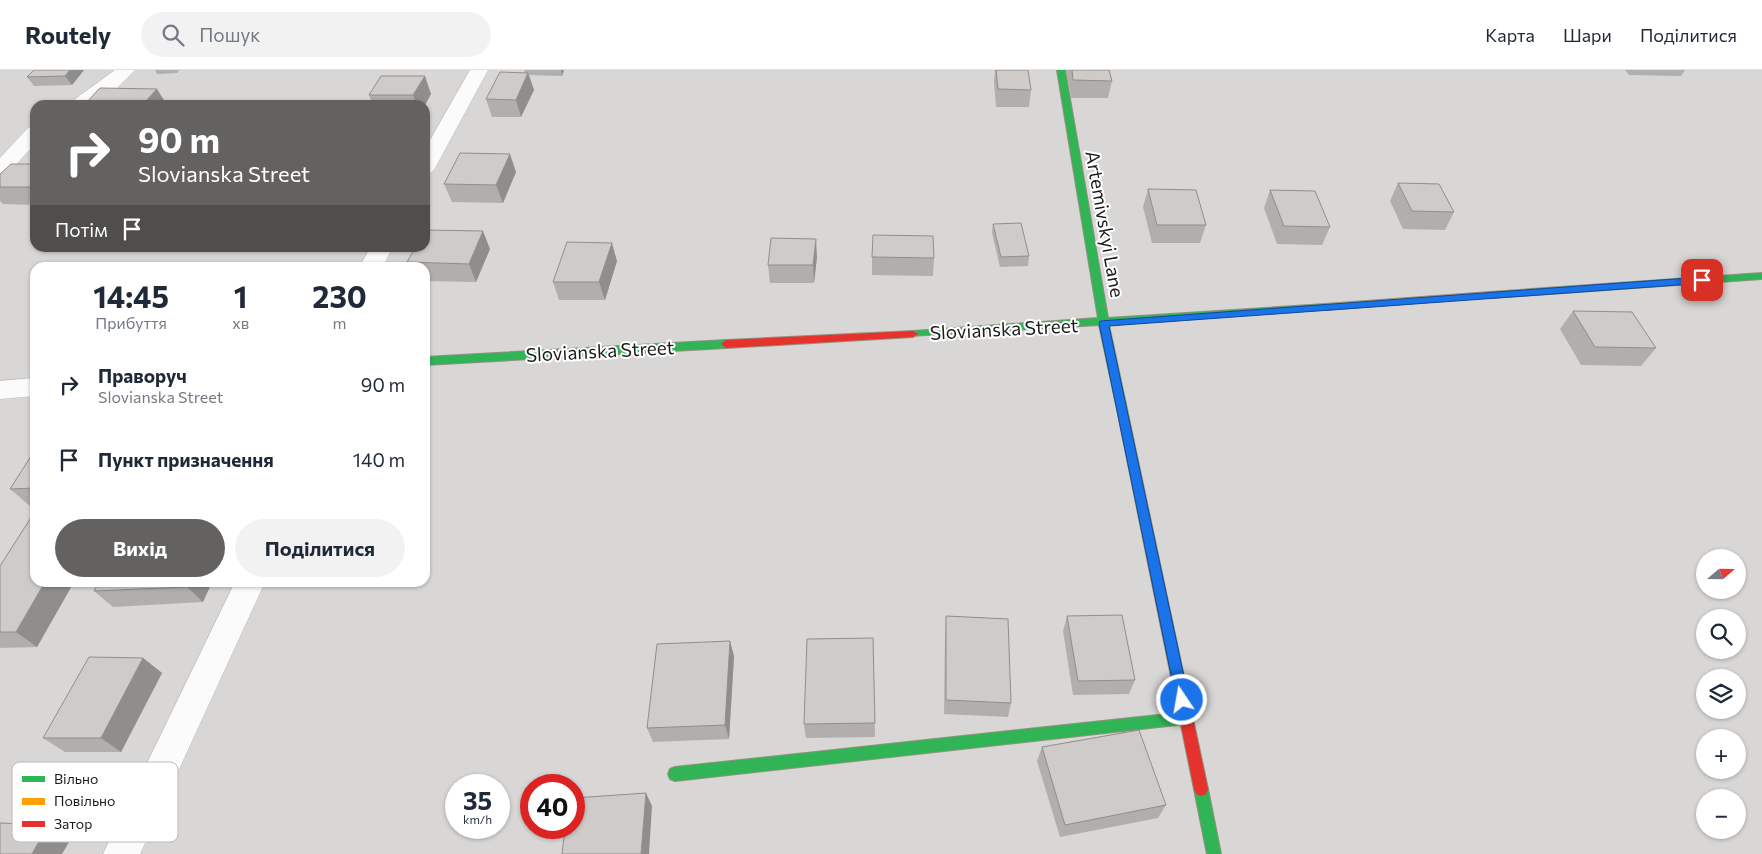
<!DOCTYPE html>
<html lang="uk">
<head>
<meta charset="utf-8">
<style>
	:root { --surface:#fff; --page:#f2f2f3; --text:#1f2937; --muted:#747a83; --line:#e0e1e3; --accent:#636261 }
	body { margin:0; font-family:Commissioner,sans-serif; background:var(--page); color:var(--text); height:100vh; display:flex; flex-direction:column; font-size:19px; white-space:nowrap }
	* { box-sizing:border-box; margin:0 }
	p { font-size:16px; color:var(--muted) }
	.icon { flex:none; width:28px; height:28px; fill:none; stroke:currentColor; stroke-width:2; stroke-linecap:round; stroke-linejoin:round }
	.map { position:relative; flex:1; overflow:hidden }
	.panel { position:absolute; left:30px; top:192px; width:400px; height:325px; display:flex; flex-direction:column; background:var(--surface); border-radius:15px; box-shadow:0 1px 4px #0004 }
	.panel>* { flex:none }
	.top-card { position:absolute; left:30px; top:30px; width:400px; height:152px; border-radius:15px; box-shadow:0 1px 4px #0004; background:#636261; color:#fff; overflow:hidden }
	.needle { width:32px; rotate:70deg }
	.fabs { position:absolute; left:1696px; top:479px; display:grid; gap:10px }
	.fabs a { display:grid; place-items:center; width:50px; height:50px; border-radius:50%; background:var(--surface); box-shadow:0 1px 4px #0004; font-size:25px }
	.speed { position:absolute; left:445px; top:704px; display:flex; gap:10px; font-size:25px; font-weight:700; text-align:center }
	.speed>* { display:grid; place-content:center; width:65px; height:65px; border-radius:50%; background:var(--surface); box-shadow:0 1px 4px #0004; line-height:1 }
	.speed small { font-size:12px; font-weight:400 }
	.speed .limit { border:8px solid #d22; background:#fff; color:#111 }
	.pin { position:absolute; display:grid; place-items:center; width:42px; height:42px; color:#fff; margin:-21px; border-radius:10px; box-shadow:0 2px 8px #0006 }
	.me { position:absolute; width:55px; margin:-28px; rotate:348deg; stroke-linejoin:round; filter:drop-shadow(0 0 4px #0008) }
	.turn { display:flex; align-items:center; gap:18px; height:105px; padding:0 25px; font-size:22px }
	.turn .icon { width:65px; height:65px; stroke-width:2.5 }
	.turn b { display:block; font-size:35px; line-height:42px }
	.then { display:flex; align-items:center; height:48px; padding:0 25px; background:#0003; gap:10px; font-size:19px }
	.eta { display:flex; justify-content:space-evenly; align-items:center; height:85px; text-align:center }
	.eta b { font-size:30px; font-weight:700; line-height:35px }
	.action { display:flex; gap:10px; margin-top:auto; padding:10px 25px }
	.action a { flex:1; height:58px; border-radius:30px; background:var(--accent); color:#fff; font-size:20px; font-weight:700; line-height:58px; text-align:center }
	.action a+a { background:var(--page); color:var(--text) }
	ul { padding:0; list-style:none }
	li { display:flex; align-items:center; gap:15px; height:75px; padding:0 25px }
	li div { flex:1 }
	li b { display:block; font-size:19px }
	li em { font-style:normal }
	header { display:flex; align-items:center; gap:30px; box-sizing:border-box; height:70px; padding:0 25px; background:var(--surface); border-bottom:1px solid var(--line) }
	header strong { font-size:24px }
	nav { display:flex; gap:28px; margin-inline-start:auto; font-size:18px }
	.search { width:350px; height:45px; background:var(--page); display:flex; align-items:center; gap:12px; box-sizing:border-box; padding:0 18px; border-radius:28px; color:var(--muted); font-size:19px }
	.map>svg:first-child { display:block }
	.residential { fill:#d8d7d5; fill-rule:evenodd }
	.lines { fill:none; stroke-linecap:round; stroke-linejoin:round }
	.street-casing { stroke:#c0bfbe; stroke-width:1 }
	.fast-casing { stroke:#92917e; stroke-width:2 }
	.slow-casing { stroke:#92917e; stroke-width:2 }
	.jam-casing { stroke:#92917e; stroke-width:2 }
	.street { fill:#fcfbfb; fill-rule:evenodd }
	.fast { fill:#30b455; fill-rule:evenodd }
	.slow { fill:#ff9f0a; fill-rule:evenodd }
	.jam { fill:#e5322d; fill-rule:evenodd }
	.wall { fill:#b1afad }
	.shaded-wall { fill:#908e8d }
	.building { fill:#cecbc9; stroke:#908e8d }
	.route { fill:#1a73e8; stroke:#114b97 }
	.labels { text-anchor:middle; stroke-width:4; stroke-linejoin:round; paint-order:stroke }
	.street-label { font-size:19px; fill:#1b1b1b; stroke:#fff }
	.key { fill:#fff; stroke:#bbb; stroke-width:1 }
	.key-label { font-size:14px; fill:#1b1b1b }
</style>
</head>
<body>
<header>
<strong>Routely</strong>
<div class="search"><svg class="icon" aria-label="search" viewBox="0 0 24 24"><circle cx="10" cy="10" r="6"/><path d="M15 15l6 6"/></svg>Пошук</div>
<nav><a>Карта</a><a>Шари</a><a>Поділитися</a></nav>
</header>
<div class="map">
<svg width="1762" height="784" viewBox="0 0 1762 784">
	<rect width="100%" height="100%" fill="#e9e7e4"/>
	<path class="residential" d="M0,0H1762V784H0ZM35,35H425V178H35ZM35,198H425V512H35ZM1705,488H1738V520H1705ZM1705,548H1738V580H1705ZM1705,608H1738V640H1705ZM1705,668H1738V700H1705ZM456,715H499V758H456ZM531,715H574V758H531ZM1705,728H1738V760H1705Z"/>
	<g class="lines">
		<defs>
			<path id="street" d="M115,0H135L117,18L90,35H67Z
				M470,0H488L435,98L432,102L425,104V79Z
				M35,56V74L7,104L0,106V88L28,58Z
				M370,178H392L382,198H359Z
				M35,308V326L0,329V311Z
				M235,512H265L140,784H103Z"/>
			<path id="fast" d="M1057,0H1065L1108,248L1325,234L1328,235L1330,237L1328,239L1109,255L1127,339L1122,343L1117,339L1099,255L909,266L908,264L909,262L913,261L1098,248Z
				M1762,203V209L1490,228L1485,225L1490,222Z
				M726,270L731,274L726,278L425,295V287Z
				M1186,642L1191,643L1193,648L1191,653L1186,654L675,711L670,709L668,704L670,699L675,697Z
				M1201,712L1206,714L1208,719L1221,784H1207L1194,719L1196,714Z"/>
			<path id="slow" d="M1490,222L1493,223L1495,225L1493,227L1325,240L1320,237L1325,234Z
				M1122,335L1127,339L1163,508L1161,512L1157,513L1153,512L1151,508L1117,339Z"/>
			<path id="jam" d="M913,261L918,264L913,267L726,278L721,274L726,270Z
				M1157,503L1161,504L1163,508L1208,719L1206,724L1201,726L1196,724L1194,719L1151,508L1153,504Z"/>
		</defs>
		<use href="#street" class="street-casing"/>
		<use href="#fast" class="fast-casing"/>
		<use href="#slow" class="slow-casing"/>
		<use href="#jam" class="jam-casing"/>
		<use href="#street" class="street"/>
		<use href="#fast" class="fast"/>
		<use href="#slow" class="slow"/>
		<use href="#jam" class="jam"/>
	</g>
	<path class="wall" d="M34,0H84L72,15L34,16L27,7Z
		M155,0H179L177,3L157,4Z
		M524,0H564L562,6L529,5L534,20L521,47H492L486,29L525,3Z
		M995,0H1028L1031,20L1029,37H996L994,12Z
		M1066,0H1109L1112,11L1108,28H1071Z
		M1625,0H1685L1681,6L1629,5Z
		M431,24L425,35H373L369,25Z
		M35,94V135L3,134L0,131V104Z
		M516,102L503,133L452,132L444,114Z
		M1398,113L1454,142L1445,160L1403,159L1390,131Z
		M1148,119L1206,155L1200,173H1152L1143,137Z
		M1270,120L1330,157L1322,175L1277,174L1264,138Z
		M993,154L1029,186L1028,196L1000,197L992,163Z
		M490,179L476,212L425,211V198H409L407,192Z
		M817,187L814,213H770L768,195Z
		M872,187L934,188L933,206L872,205Z
		M617,191L605,230H559L553,212Z
		M1573,241L1656,278L1641,296L1581,295L1560,259Z
		M35,380V436H30L10,419Z
		M0,496L35,512H74L37,577L0,578Z
		M99,512H212L203,532L113,537L94,521Z
		M946,546L1011,633L1008,647L944,644L945,562Z
		M1067,546L1135,610L1129,624L1073,625L1063,561Z
		M873,568L875,667L806,668L804,654Z
		M734,586L729,669L653,672L647,658Z
		M143,588L162,603L121,682H65L43,668Z
		M1042,677L1166,735L1158,748L1060,767L1037,691Z"/>
	<path class="shaded-wall" d="M70,0H84L72,15L65,6Z
		M561,0H564L562,6Z
		M528,3L534,20L521,47L516,30Z
		M425,6L431,24L425,35H417L413,25Z
		M157,19L167,35H142Z
		M510,84L516,102L503,133L496,115Z
		M483,161L490,179L476,212L469,194Z
		M816,169L817,187L814,213L813,195Z
		M612,173L617,191L605,230L599,212Z
		M45,512H74L37,577L16,562Z
		M188,512H212L203,532L187,517Z
		M730,571L734,586L729,669L725,655Z
		M143,588L162,603L121,682L101,668Z
		M646,723L652,736L649,784H641Z
		M48,755L72,767L62,784H32Z"/>
	<path class="building" d="M34,0H70L65,6L27,7Z
		M996,0H1028L1031,20L998,19Z
		M1072,0H1109L1112,11L1073,10Z
		M500,2L528,3L516,30L486,29Z
		M381,6H425L413,25H369Z
		M100,18L157,19L142,35H84Z
		M460,83L510,84L496,115L444,114Z
		M11,94H35V116L34,117H0V104Z
		M1398,113L1439,114L1454,142L1412,141Z
		M1148,119L1196,120L1206,155H1157Z
		M1270,120L1315,121L1330,157L1284,156Z
		M1021,153L1029,186L1001,187L993,154Z
		M425,160L483,161L469,194L407,192L415,178H425Z
		M873,165L933,166L934,188L872,187Z
		M771,168L816,169L813,195H768Z
		M567,172L612,173L599,212H553Z
		M1573,241L1632,242L1656,278L1595,277Z
		M35,380V418L10,419Z
		M32,446H35V512H45L16,562H0V496Z
		M99,512H188L187,517L94,521Z
		M1122,545L1135,610L1078,611L1067,546Z
		M946,546L1008,549L1011,633L946,630Z
		M873,568L875,653L804,654L807,569Z
		M730,571L725,655L647,658L657,574Z
		M89,587L143,588L101,668H43Z
		M1139,660L1166,735L1065,755L1042,677Z
		M646,723L641,784H562L565,758H574V728Z
		M0,753L48,755L32,784H0Z"/>
	<path class="route" d="M1702,207L1707,210L1706,213L1109,256L1189,630L1187,634L1182,636L1177,634L1099,253L1100,251Z"/>
	<g class="labels">
		<g class="street-label">
			<text transform="translate(1105 154) rotate(80)" y="7">Artemivskyi Lane</text>
			<text transform="translate(1004 259) rotate(-3)" y="7">Slovianska Street</text>
			<text transform="translate(600 281) rotate(-3)" y="7">Slovianska Street</text>
		</g>
	</g>
	<rect x="12" y="692" width="166" height="80" rx="8" class="key"/>
	<rect x="22" y="706" width="23" height="6" fill="#30b455"/>
	<rect x="22" y="728" width="23" height="7" fill="#ff9f0a"/>
	<rect x="22" y="751" width="23" height="6" fill="#e5322d"/>
	<g class="key-label">
		<text x="54" y="714">Вільно</text>
		<text x="54" y="736">Повільно</text>
		<text x="54" y="759">Затор</text>
	</g>
</svg>
<div class="fabs">
<a><svg class="needle" viewBox="-14 -14 28 28"><path d="M0-13l5 13h-10z" fill="#e53935"/><path d="M0 13l5-13h-10z" fill="#747a83"/></svg></a>
<a><svg class="icon" aria-label="search" viewBox="0 0 24 24"><circle cx="10" cy="10" r="6"/><path d="M15 15l6 6"/></svg></a>
<a><svg class="icon" aria-label="layers" viewBox="0 0 24 24"><path d="M12 4l9 5-9 5-9-5zM3 14l9 5 9-5"/></svg></a>
<a>+</a>
<a>−</a>
</div>
<div class="speed"><div>35<small>km/h</small></div><div class="limit">40</div></div>
<div class="pin" style="left:1702px;top:210px;background:#d93025"><svg class="icon" aria-label="arrive" viewBox="0 0 24 24"><path d="M6 21V4h12l-3 4 3 4H6"/></svg></div>
<svg class="me" style="left:1182px;top:630px" viewBox="-20 -20 40 40"><circle r="17" fill="#1a73e8" stroke="#fff" stroke-width="3"/><path d="M0-11L8 9 0 5-8 9z" fill="#fff"/></svg>
<div class="top-card">
<div class="turn"><svg class="icon" aria-label="right" viewBox="0 0 24 24"><path d="M7 20v-9h11M14 6l5 5-5 5"/></svg><div><b>90 m</b>Slovianska Street</div></div>
<div class="then">Потім<svg class="icon" aria-label="arrive" viewBox="0 0 24 24"><path d="M6 21V4h12l-3 4 3 4H6"/></svg></div>
</div>
<section class="panel">
<div class="eta">
<div><b>14:45</b><p>Прибуття</p></div>
<div><b>1</b><p>хв</p></div>
<div><b>230</b><p>m</p></div>
</div>
<ul>
<li><svg class="icon" aria-label="right" viewBox="0 0 24 24"><path d="M7 20v-9h11M14 6l5 5-5 5"/></svg><div><b>Праворуч</b><p>Slovianska Street</p></div><em>90 m</em></li>
<li><svg class="icon" aria-label="arrive" viewBox="0 0 24 24"><path d="M6 21V4h12l-3 4 3 4H6"/></svg><div><b>Пункт призначення</b></div><em>140 m</em></li>
</ul>
<div class="action"><a>Вихід</a><a>Поділитися</a></div>
</section>
</div>
</body>
</html>
